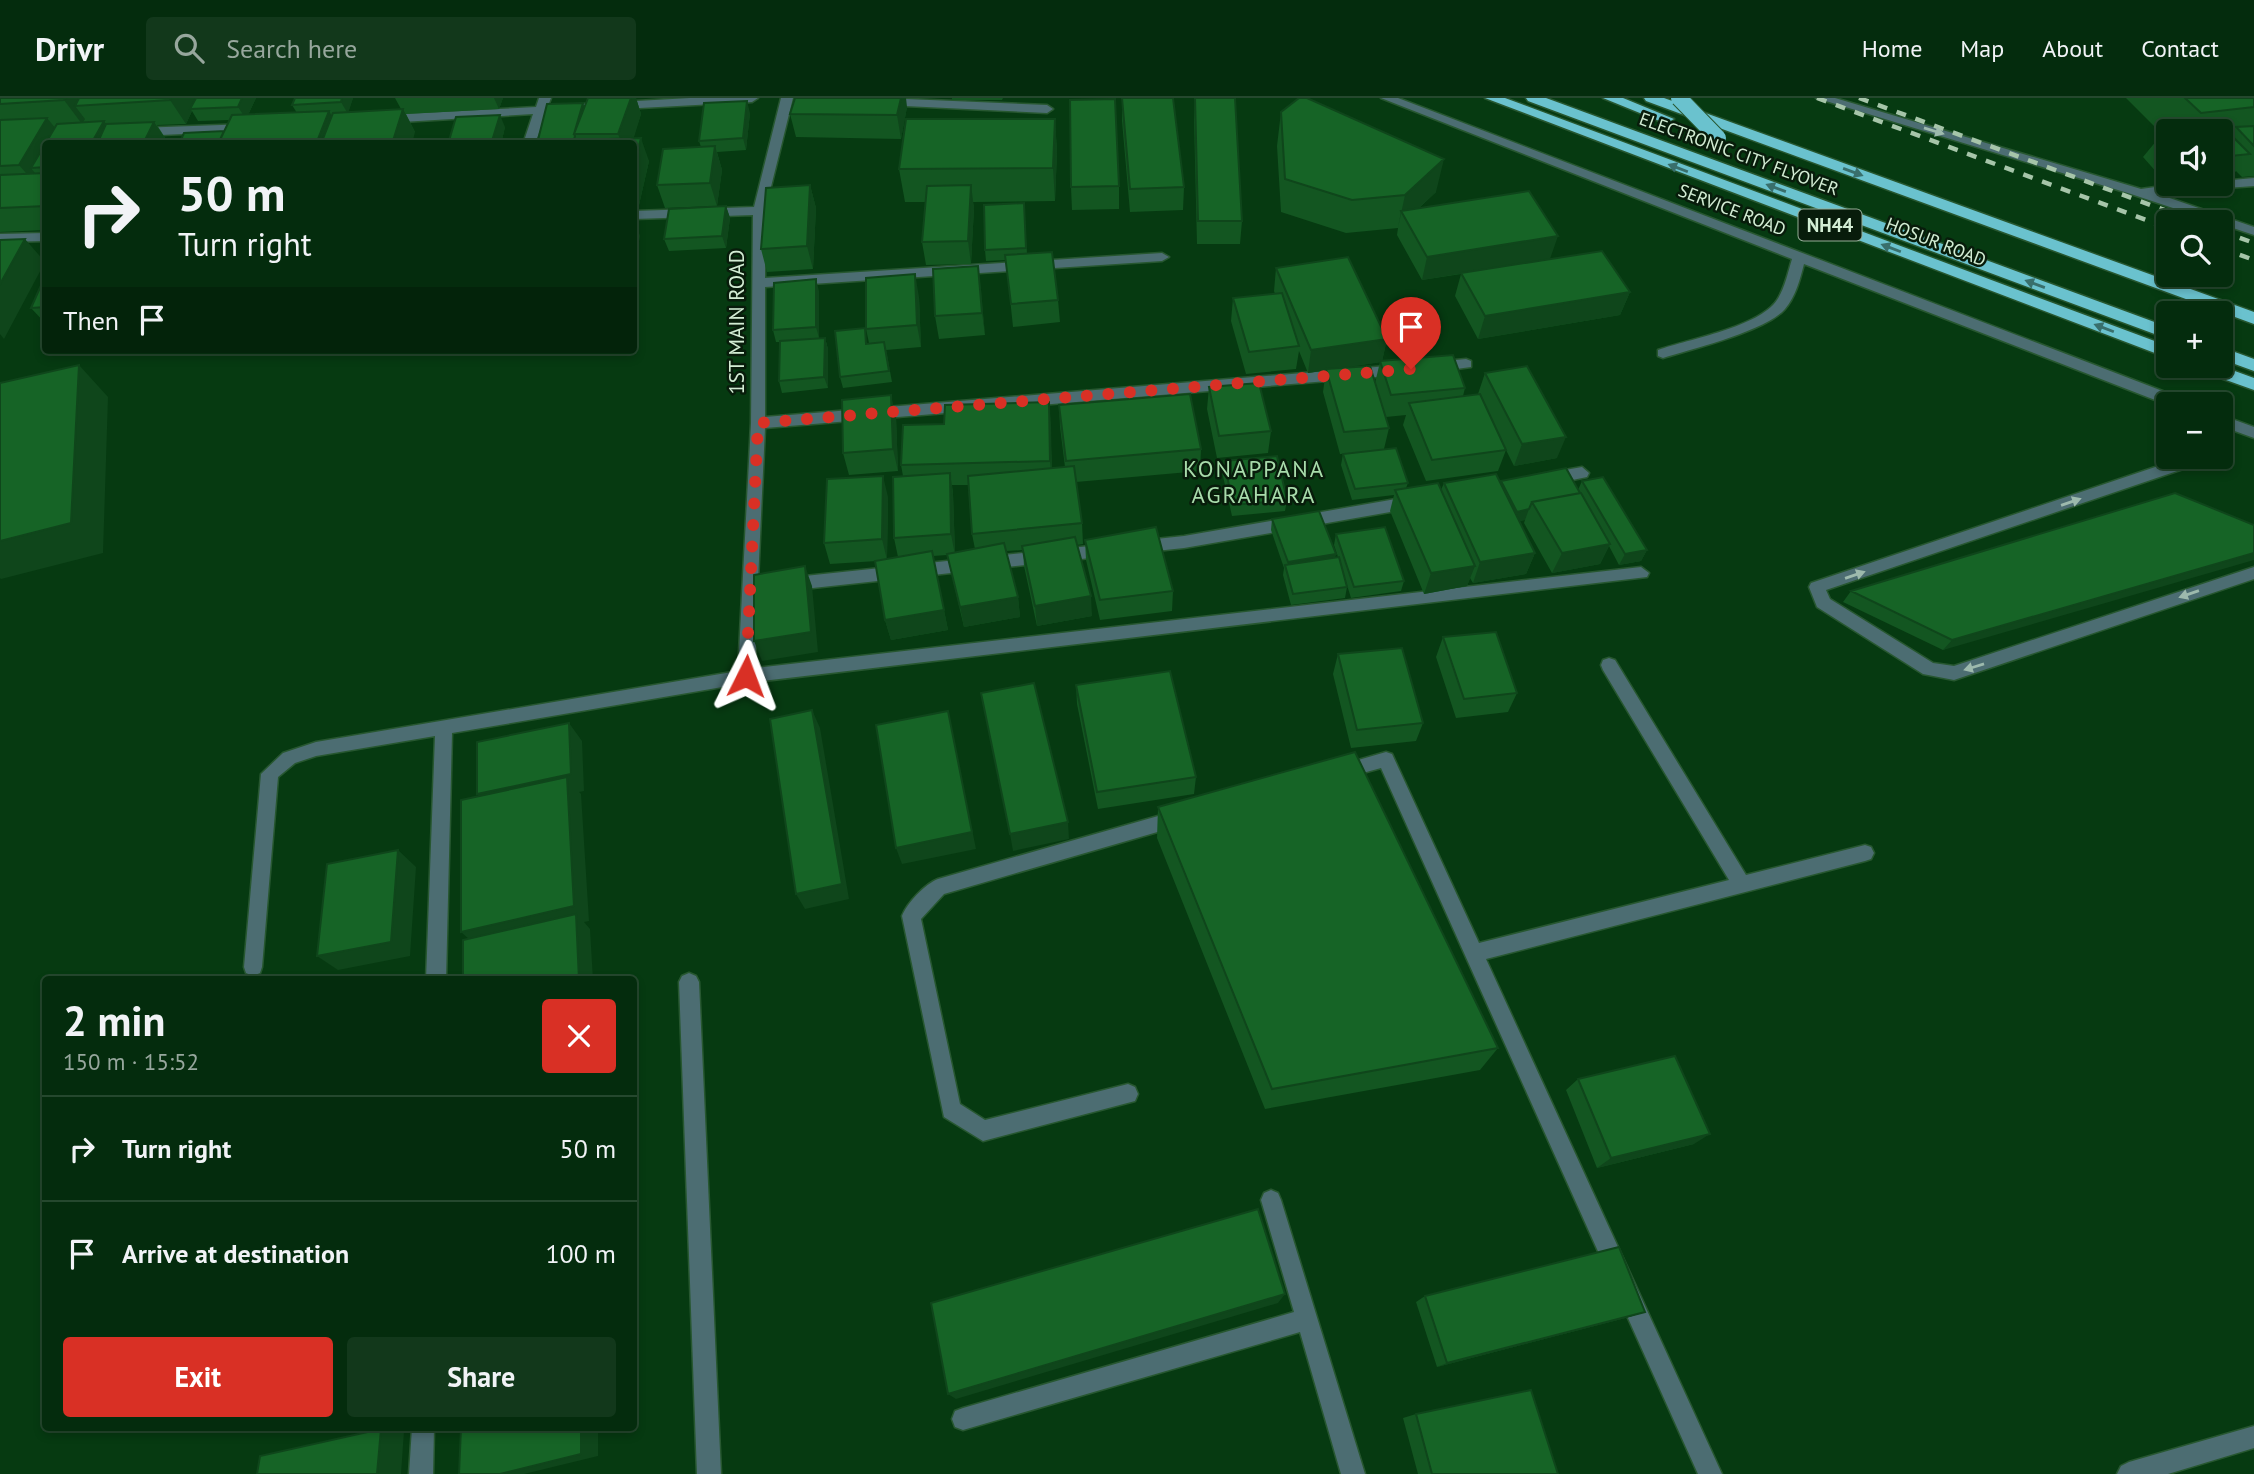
<!DOCTYPE html>
<html lang="en">
<head>
<meta charset="utf-8">
<style>
	:root { --surface:#042c0d; --page:#12381b; --text:#f1f3f6; --muted:#97a79d; --line:#25482e; --accent:#d93025 }
	body { margin:0; font-family:"PT Sans",sans-serif; background:var(--page); color:var(--text); height:100vh; display:flex; flex-direction:column; font-size:26px; white-space:nowrap }
	* { box-sizing:border-box; margin:0 }
	p { font-size:23px; color:var(--muted) }
	.icon { flex:none; width:38px; height:38px; fill:none; stroke:currentColor; stroke-width:2; stroke-linecap:round; stroke-linejoin:round }
	.map { position:relative; flex:1; overflow:hidden }
	.sheet { position:absolute; left:42px; top:878px; width:595px; height:455px; display:flex; flex-direction:column; background:var(--surface); border-radius:7px; box-shadow:0 4px 10px #0003,0 0 0 2px var(--line) }
	.sheet>* { flex:none }
	.top-card { position:absolute; left:42px; top:42px; width:595px; height:214px; border-radius:7px; box-shadow:0 4px 10px #0003,0 0 0 2px var(--line); background:#042c0d; color:var(--text); overflow:hidden }
	.controls { position:absolute; left:2156px; top:21px; display:grid; gap:14px }
	.controls a { display:grid; place-items:center; width:77px; height:77px; border-radius:7px; background:var(--surface); box-shadow:0 4px 10px #0003,0 0 0 2px var(--line); font-size:35px }
	.pin { position:absolute; display:grid; place-items:center; width:60px; height:60px; color:#fff; margin:-72px -30px; border-radius:50% 50% 50% 0; rotate:-45deg; box-shadow:0 0 7px #0007 }
	.pin .icon { rotate:45deg }
	.me { position:absolute; width:77px; margin:-38px; rotate:3deg; stroke-linejoin:round; filter:drop-shadow(0 0 5px #0008) }
	.turn { display:flex; align-items:center; gap:24px; height:147px; padding:0 21px; font-size:32px }
	.turn .icon { width:91px; height:91px; stroke-width:2.5 }
	.turn b { display:block; font-size:49px; line-height:60px }
	.then { display:flex; align-items:center; height:66px; padding:0 21px; background:#0003; gap:14px; font-size:26px }
	.round { display:grid; place-items:center; flex:none; width:74px; height:74px; border-radius:7px; background:var(--page) }
	.overview { display:flex; align-items:center; justify-content:space-between; height:119px; padding:0 21px }
	h1 { font-size:42px; font-weight:700; line-height:52px }
	.cta { display:flex; gap:14px; margin-top:auto; padding:14px 21px }
	.cta a { flex:1; height:80px; border-radius:7px; background:var(--accent); color:#fff; font-size:28px; font-weight:700; line-height:80px; text-align:center }
	.cta a+a { background:var(--page); color:var(--text) }
	ul { padding:0; list-style:none }
	li { display:flex; align-items:center; gap:21px; height:105px; padding:0 21px; border-top:2px solid var(--line) }
	li div { flex:1 }
	li b { display:block; font-size:26px }
	li em { font-style:normal }
	header { display:flex; align-items:center; gap:42px; box-sizing:border-box; height:98px; padding:0 35px; background:var(--surface); border-bottom:2px solid var(--line) }
	header strong { font-size:33px }
	nav { display:flex; gap:38px; margin-inline-start:auto; font-size:24px }
	.search { width:490px; height:63px; background:var(--page); display:flex; align-items:center; gap:18px; box-sizing:border-box; padding:0 24px; border-radius:7px; color:var(--muted); font-size:26px }
	.map>svg:first-child { display:block }
	.lines { fill:none; stroke-linecap:round; stroke-linejoin:round }
	.minor-casing { stroke:#275730; stroke-width:3 }
	.highway-casing { stroke:#275730; stroke-width:3 }
	.minor { fill:#4c6d72; fill-rule:evenodd }
	.highway { fill:#6ac2ce; fill-rule:evenodd }
	.rail { stroke:#a6c5a9; stroke-width:4.5; stroke-dasharray:10 10; stroke-linecap:butt }
	.highway-bridge-casing { stroke:#275730; stroke-width:18; stroke-linecap:butt }
	.highway-bridge { stroke:#6ac2ce; stroke-width:16 }
	.wall { fill:#135621; fill-rule:evenodd }
	.shaded-wall { fill:#0f461b }
	.building { fill:#166426; stroke:#0f461b; stroke-width:2 }
	.oneway { fill:#9dbaad }
	.oneway2 { fill:#396f6c }
	.route { stroke:#d93025; stroke-width:12; stroke-dasharray:0 21.6 }
	.labels { text-anchor:middle; stroke-width:5; stroke-linejoin:round; paint-order:stroke }
	.far-street-label { font-size:18px; fill:#d3edd4; stroke:#081c0b }
	.shield { fill:#081c0b; stroke:#96ae98; stroke-width:2 }
	.shield-label { font-size:19px; font-weight:bold; fill:#d3edd4 }
	.street-label { font-size:21px; fill:#d3edd4; stroke:#081c0b }
	.neighbourhood-label { font-size:23px; letter-spacing:2px; fill:#a8dcab; stroke:#081c0b }
</style>
</head>
<body>
<header>
<strong>Drivr</strong>
<div class="search"><svg class="icon" aria-label="search" viewBox="0 0 24 24"><circle cx="10" cy="10" r="6"/><path d="M15 15l6 6"/></svg>Search here</div>
<nav><a>Home</a><a>Map</a><a>About</a><a>Contact</a></nav>
</header>
<div class="map">
<svg width="2254" height="1376" viewBox="0 0 2254 1376">
	<rect width="100%" height="100%" fill="#063a11"/>
	<g class="lines">
		<defs>
			<path id="minor" d="M539,0H551L548,8L690,0H758L752,4L546,15L535,46H523L533,16L385,25L379,21L385,17L536,9Z
				M781,0H793L765,113V180L1162,155L1169,159L1162,163L765,189V319L1400,267L1407,272L1400,277L765,330L758,483L1109,446L1117,452L1109,458L758,496L755,570L1641,469L1649,475L1647,479L746,585L452,635L446,882H426L435,638L316,658L295,665L278,679L262,869L260,875L253,878L246,875L244,869L261,676L283,655L316,644L738,573L751,325L753,117L634,121V113L754,109Z
				M883,0L1047,7L1053,11L1047,15L885,7L879,3Z
				M1381,0H1398L2186,302L2188,306L2168,307L1804,166C1800,181 1796,198 1785,211C1766,233 1692,251 1663,260L1658,258V252C1689,241 1759,229 1777,202C1785,190 1788,174 1792,161Z
				M1816,0H1835L2141,91L2177,86H2221V83L2254,80V88L2155,95L2254,129V137L2131,96Z
				M249,26L255,30L253,33L137,38L131,34L137,30Z
				M46,135V143L0,144V136Z
				M1466,261L1471,263V269L1434,274L1427,269L1434,264Z
				M2221,317L2254,329V340L2221,328Z
				M2179,359H2194L2186,370L1826,492L1830,501L1933,565L1954,568L2254,469V481L1954,582L1923,576L1817,509L1809,489L1811,485L2176,362Z
				M1582,369L1589,375L1587,379L1548,387L1541,381L1548,375Z
				M1413,398L1421,404L1413,410L1184,450L1137,455L1129,449L1137,443L1184,438Z
				M1609,560L1615,562L1746,777L1865,747L1871,749L1874,755L1871,761L1865,763L1486,861L1722,1376H1698L1381,670L1341,681L1335,679L1332,674L1335,669L1341,667L1386,654L1392,656L1479,845L1729,782L1603,572L1601,567L1603,562Z
				M1179,712L1185,714L1188,720L1185,726L944,796L921,821L960,1006L985,1022L1128,986L1135,989L1138,996L1135,1003L983,1043L944,1019L902,818C907,805 925,786 938,781Z
				M689,875L696,878L699,884L721,1376H697L679,884L682,878Z
				M1271,1092L1278,1095L1281,1102L1365,1376H1341L1300,1234L963,1332L955,1329L952,1321L955,1313L963,1310L1294,1214L1261,1102L1264,1095Z
				M2254,1328V1350L2168,1376H2117L2121,1368L2129,1364Z
				M412,1330H434L433,1376H409Z"/>
			<path id="highway" d="M1485,0H1505L2168,248V260Z
				M1526,0H1546L2168,229V241L1528,3Z
				M1603,0H1623L1674,21L1667,25L1662,24Z
				M1644,0H1664L2254,214V226L1646,3Z
				M2221,249L2254,261V273L2221,261Z
				M2196,268H2221L2254,280V292L2198,272Z"/>
		</defs>
		<use href="#minor" class="minor-casing"/>
		<use href="#highway" class="highway-casing"/>
		<use href="#minor" class="minor"/>
		<use href="#highway" class="highway"/>
		<path class="rail" d="M1817,0L2168,130
			M1859,0L2197,124
			M2221,133L2254,145
			M2221,150L2254,162"/>
		<defs>
			<path id="highway-bridge" d="M1679,0L1718,40"/>
		</defs>
		<use href="#highway-bridge" class="highway-bridge-casing"/>
		<use href="#highway-bridge" class="highway-bridge"/>
	</g>
	<path class="wall" d="M0,0H256L248,17L297,15L292,7L295,0H353L348,14L401,11L395,0H503L499,11L406,16L415,34L224,33L229,22L198,23L192,13L186,26L157,27L169,46H46V132L0,134Z
		M588,0H636L641,16L633,40L649,63L639,107H634V46H537L583,5L584,9Z
		M952,0H1003L1002,2H952Z
		M1122,0L1184,89L1183,112L1130,114L1122,23Z
		M1195,0L1242,123L1240,146H1197L1194,22Z
		M2126,0H2254V78L2242,79L2236,73L2231,79L2221,80V33H2168V85H2166L2143,59L2162,36Z
		M907,9L901,41L796,39L790,16Z
		M1281,14L1436,94L1418,111L1550,161L1630,194L1620,217L1478,241L1455,198L1461,176L1422,182L1397,137L1398,130L1346,135L1281,114L1277,48Z
		M750,15L746,52L717,54L722,72L717,108L665,110L657,87L701,49L699,43Z
		M1055,21L1057,54L1055,103L973,104L974,110L971,166L926,167L922,144L926,104H905L899,71Z
		M505,29L501,46H448Z
		M810,87L816,110L813,171L767,174L761,151Z
		M1119,88V111L1072,112L1071,89Z
		M1024,105L1027,156L1058,202L1060,224L1013,229L1006,162L986,163L985,152Z
		M726,108L730,120L726,150L669,153L664,141Z
		M978,168L985,237L939,241L935,218Z
		M1276,170L1387,241L1382,263L1465,290L1463,298L1478,296L1485,275L1557,360L1514,368L1506,352L1498,373L1426,383L1403,327L1406,317L1386,319L1389,330L1384,351L1408,385L1406,390L1441,392L1444,385H1500L1501,383L1578,392L1582,383L1647,452L1641,463L1619,467L1609,448L1600,466L1552,475L1524,425L1525,422L1519,423L1535,455L1526,476L1473,485L1470,480L1467,488L1424,496L1390,413L1394,397L1352,402L1341,367L1343,356H1340L1323,294L1326,272L1308,275L1299,253L1296,271L1246,276L1231,223L1233,200L1275,196L1274,193ZM1380,264L1375,285L1334,271Z
		M46,176V226L31,210Z
		M819,193V240H825L828,251V290L782,295L779,283L780,244H776L773,232Z
		M919,199L921,249L886,252L892,284L843,290L840,279L867,245H869L866,231Z
		M1209,289L1271,333L1268,355L1217,360L1207,311Z
		M1049,304L1052,370L1065,369L1060,329L1059,307L1201,351L1200,373L1076,384L1082,425L1083,446L1077,447L1092,518L1037,528L1024,468L1023,452L1006,453L1018,499L1020,519L964,529L947,457L933,458L948,532L891,542L885,522L877,463L830,466L824,445L888,399L887,461L898,459L894,440L903,378L901,367L944,326ZM952,387H968L972,436L975,451L955,454L953,396Z
		M896,319L898,373L849,377L843,355Z
		M1224,363L1287,402L1285,413L1232,418L1222,374Z
		M1272,421L1336,456L1335,459H1338L1334,447L1336,436L1404,483L1401,493L1351,500L1343,474L1347,489L1345,500L1291,507L1283,477L1284,470L1271,432Z
		M2254,427L1943,552L1843,504L1851,493Z
		M1085,442L1173,493L1172,513L1100,522L1086,462Z
		M1443,539L1517,595L1508,614L1456,620L1436,559Z
		M1338,556L1423,625L1416,643L1351,650L1333,576Z
		M1076,587L1196,679L1194,696L1098,711L1077,606Z
		M1158,709L1498,950L1480,972L1265,1011L1157,740Z
		M1578,981L1694,1046L1597,1070L1566,992Z
		M1425,1198L1645,1214L1629,1219L1437,1269L1416,1204Z
		M1416,1316L1558,1376H1418L1403,1320Z"/>
	<path class="shaded-wall" d="M66,0H95L75,8L85,21L82,26L64,2Z
		M171,0H198L190,11L192,13L186,26L170,2Z
		M242,0H256L246,21L238,9Z
		M342,0H353L348,16L341,4Z
		M494,0H503L499,11Z
		M631,0H636L641,16L632,46H622L618,36Z
		M901,0H906L907,9L901,41L897,17Z
		M747,3L750,15L746,52L743,40Z
		M583,5L587,17L575,36Z
		M403,11L415,34L412,46H392Z
		M329,13L343,37L339,46H316Z
		M500,17L505,29L501,46H493L492,43Z
		M47,20L66,43L31,70L42,84L39,90L19,67Z
		M1055,21L1057,54L1055,103L1053,70Z
		M104,23L120,46H91Z
		M154,24L169,46H143Z
		M641,40L649,63L639,107L634,94V70Z
		M715,48L722,72L717,108L710,85Z
		M1444,61L1436,94L1406,122L1401,113L1398,130L1405,97Z
		M810,87L816,110L813,171L807,148Z
		M971,87L974,110L971,166L968,143Z
		M726,108L730,120L726,150L722,138Z
		M636,126L640,138L634,172V138Z
		M1558,138L1550,161L1422,182L1427,159Z
		M25,141L45,164L4,241L0,236V186Z
		M978,168L981,191L985,237L982,215Z
		M915,176L919,199L921,249L917,227Z
		M816,181L819,193V240L816,229Z
		M1630,194L1620,217L1478,241L1485,218Z
		M825,240L828,251V290L824,279Z
		M1387,241L1382,264L1308,275L1311,252Z
		M79,267L108,299L103,455L1,481L0,480V443Z
		M891,297L896,319L898,373L893,351Z
		M1049,304L1051,326L1052,384L1050,363Z
		M1566,339L1557,360L1514,368L1522,346Z
		M950,375L953,396L955,457L951,436Z
		M883,378L888,399L887,462L882,441Z
		M1529,411L1525,422L1513,424L1517,414Z
		M1610,446L1600,466L1552,475L1562,455Z
		M1647,452L1641,463L1619,467L1625,456Z
		M1535,455L1526,476L1473,485L1480,464Z
		M2254,455V462L1943,552L1952,542Z
		M1336,456L1333,467L1286,475L1288,464Z
		M805,468L812,488L818,554L762,563L754,543Z
		M1475,468L1467,488L1424,496L1431,475Z
		M1091,498L1092,518L1037,528L1035,508Z
		M1018,499L1020,519L964,529L960,509Z
		M944,512L948,532L891,542L885,522Z
		M812,612L820,630L849,801L805,811L796,796Z
		M569,625L582,643L584,693L579,694L581,696L589,823L584,824L590,831L593,882H579L478,849L461,834L493,714L477,696Z
		M952,632L976,751L902,766L896,750Z
		M1068,724L1069,741L1013,753L1010,736Z
		M398,752L416,769L410,858L338,872L317,858Z
		M1710,1036L1694,1046L1597,1070L1611,1060Z
		M1285,1196L1278,1205L956,1301L948,1296Z
		M1645,1214L1629,1219L1437,1269L1447,1265Z
		M581,1330H598V1358L524,1376H500Z
		M381,1331L404,1333L401,1376H377Z"/>
	<path class="building" d="M0,0H66L64,2L0,6Z
		M79,0H171L170,2L75,8Z
		M196,0H242L238,9L190,11Z
		M295,0H342L341,4L292,7Z
		M588,0H631L618,36H574Z
		M795,0H901L897,17L790,16Z
		M1122,0H1173L1184,89L1130,91Z
		M1195,0H1235L1242,123H1198Z
		M1299,0H1307L1444,61L1405,97L1352,102L1285,81L1281,14Z
		M2185,0H2254V9L2201,15Z
		M1115,1L1119,88L1071,89L1070,2Z
		M747,3L743,40L699,43L704,5Z
		M583,5L574,36L575,38L573,45L537,46L547,6Z
		M403,11L392,46H321L333,15Z
		M329,13L316,46H218L232,17Z
		M500,17L492,43L448,46L456,19Z
		M47,20L19,67L0,68V22Z
		M906,21H1055L1053,70L899,71Z
		M104,23L91,46H46V69L31,70L57,26Z
		M154,24L143,46H97L106,26Z
		M2254,28V48L2236,29Z
		M2224,30L2250,56L2221,59V33H2188Z
		M224,33L218,46H179L184,35Z
		M2168,35V44L2161,36Z
		M641,40L634,70V46H573L574,42Z
		M715,48L710,85L657,87L663,51Z
		M46,75V108L0,110V77Z
		M810,87L807,148L761,151L766,90Z
		M971,87L968,143L922,144L927,88Z
		M1529,93L1558,138L1427,159L1401,113Z
		M1024,105L1026,150L985,152L984,107Z
		M726,108L722,138L664,141L669,111Z
		M25,141L0,186V142Z
		M1602,153L1630,194L1485,218L1461,175Z
		M1052,154L1058,202L1011,206L1005,157Z
		M1348,159L1387,241L1311,252L1276,170Z
		M978,168L982,215L935,218L933,171Z
		M46,176V209L31,210Z
		M915,176L917,227L866,231V180Z
		M816,181V229L773,232L774,185Z
		M1282,195L1299,248L1249,254L1233,200Z
		M865,230L866,246L884,244L889,273L840,279L835,233Z
		M825,240L824,279L779,283L780,243Z
		M1453,257L1465,290L1391,297L1380,263Z
		M79,267L71,425L0,443V285Z
		M1370,268L1389,330L1344,334L1326,271Z
		M1527,268L1566,339L1522,346L1485,275Z
		M1259,285L1271,333L1219,338L1209,289Z
		M1190,296L1201,351L1066,363L1059,307Z
		M1480,296L1506,352L1432,362L1409,305Z
		M891,297L893,351L843,355L842,302Z
		M1049,304L1050,363L901,367L903,327L944,326L945,307Z
		M1396,350L1408,385L1355,391L1343,356Z
		M1277,358L1287,402L1233,407L1224,363Z
		M1074,368L1082,425L972,436L968,378Z
		M1566,370L1580,395L1532,404L1529,411L1517,414L1501,383Z
		M950,375L951,436L894,440L893,379Z
		M1496,376L1535,455L1480,464L1444,385Z
		M883,378L882,441L824,445L827,381Z
		M1603,379L1647,452L1625,456L1582,383Z
		M1438,385L1475,468L1431,475L1395,392Z
		M1581,395L1610,446L1562,455L1532,404Z
		M2175,395L2254,427V455L1952,542L1851,493Z
		M1319,413L1336,456L1288,464L1272,421Z
		M1156,429L1173,493L1100,502L1085,442Z
		M1385,429L1404,483L1354,489L1336,436Z
		M1075,439L1091,498L1035,508L1022,448Z
		M1004,445L1018,499L960,509L947,456Z
		M932,453L944,512L885,522L875,463Z
		M1339,459L1347,489L1293,496L1285,467Z
		M805,468L811,534L754,543V477Z
		M1496,534L1517,595L1464,601L1443,539Z
		M1402,550L1423,625L1357,632L1338,556Z
		M1170,573L1196,679L1097,694L1076,587Z
		M1034,585L1068,724L1010,736L981,595Z
		M812,612L842,786L796,796L770,621Z
		M948,613L972,734L896,750L876,627Z
		M569,625L571,676L477,696V644Z
		M1355,654L1498,950L1272,991L1158,709Z
		M567,679L574,808L461,834V702Z
		M398,752L391,844L317,858L327,766Z
		M576,816L579,882H463V842Z
		M1675,958L1710,1036L1611,1060L1578,981Z
		M1258,1111L1285,1196L948,1296L931,1205Z
		M1619,1149L1645,1214L1447,1265L1425,1198Z
		M1531,1292L1558,1376H1432L1416,1316Z
		M461,1330H581V1356L500,1376H459Z
		M381,1331L377,1376H257L260,1358Z"/>
	<defs><path id="oneway-solid" d="M-6-.8H1V-3.2L6.5 0L1 3.2V.8H-6Z" transform="scale(1.75)"/></defs>
	<g class="oneway">
		<use href="#oneway-solid" transform="translate(1934 33) rotate(17)"/>
		<use href="#oneway-solid" transform="translate(2071 404) rotate(-19)"/>
		<use href="#oneway-solid" transform="translate(1855 477) rotate(-19)"/>
		<use href="#oneway-solid" transform="translate(2189 496) rotate(161)"/>
		<use href="#oneway-solid" transform="translate(1974 569) rotate(163)"/>
	</g>
	<g class="oneway2">
		<use href="#oneway-solid" transform="translate(1678 70) rotate(-159)"/>
		<use href="#oneway-solid" transform="translate(1853 74) rotate(20)"/>
		<use href="#oneway-solid" transform="translate(1776 90) rotate(-160)"/>
		<use href="#oneway-solid" transform="translate(1891 150) rotate(-159)"/>
		<use href="#oneway-solid" transform="translate(2035 186) rotate(-160)"/>
		<use href="#oneway-solid" transform="translate(2104 230) rotate(-159)"/>
	</g>
	<g class="lines">
		<path class="route" d="M746,578L758,325L1411,271"/>
	</g>
	<g class="labels">
		<g class="far-street-label">
			<text transform="translate(1739 56) rotate(20)" y="6">ELECTRONIC CITY FLYOVER</text>
			<text transform="translate(1732 112) rotate(21)" y="6">SERVICE ROAD</text>
			<text transform="translate(1936 144) rotate(21)" y="6">HOSUR ROAD</text>
		</g>
		<rect class="shield" x="1798.5" y="111.5" width="63" height="31" rx="5"/>
		<g class="shield-label">
			<text x="1830" y="134">NH44</text>
		</g>
		<g class="street-label">
			<text transform="translate(737 224) rotate(-90)" y="7">1ST MAIN ROAD</text>
		</g>
		<g class="neighbourhood-label">
			<text x="1254" y="379">KONAPPANA<tspan x="1254" dy="26">AGRAHARA</tspan></text>
		</g>
	</g>
</svg>
<div class="controls">
<a><svg class="icon" aria-label="sound" viewBox="0 0 24 24"><path d="M4 9h4l5-4v14l-5-4H4zM17 9q2 3 0 6"/></svg></a>
<a><svg class="icon" aria-label="search" viewBox="0 0 24 24"><circle cx="10" cy="10" r="6"/><path d="M15 15l6 6"/></svg></a>
<a>+</a>
<a>−</a>
</div>
<div class="pin" style="left:1411px;top:271px;background:#d93025"><svg class="icon" aria-label="arrive" viewBox="0 0 24 24"><path d="M6 21V4h12l-3 4 3 4H6"/></svg></div>
<svg class="me" style="left:746px;top:578px" viewBox="-20 -20 40 40"><path d="M0-17L14 15 0 8-14 15z" fill="#d93025" stroke="#fff" stroke-width="4"/></svg>
<div class="top-card">
<div class="turn"><svg class="icon" aria-label="right" viewBox="0 0 24 24"><path d="M7 20v-9h11M14 6l5 5-5 5"/></svg><div><b>50 m</b>Turn right</div></div>
<div class="then">Then<svg class="icon" aria-label="arrive" viewBox="0 0 24 24"><path d="M6 21V4h12l-3 4 3 4H6"/></svg></div>
</div>
<section class="sheet">
<div class="overview"><div><h1>2 min</h1><p>150 m · 15:52</p></div><a class="round" style="background:#d93025;color:#fff"><svg class="icon" aria-label="close" viewBox="0 0 24 24"><path d="M6 6l12 12M18 6L6 18"/></svg></a></div>
<ul>
<li><svg class="icon" aria-label="right" viewBox="0 0 24 24"><path d="M7 20v-9h11M14 6l5 5-5 5"/></svg><div><b>Turn right</b></div><em>50 m</em></li>
<li><svg class="icon" aria-label="arrive" viewBox="0 0 24 24"><path d="M6 21V4h12l-3 4 3 4H6"/></svg><div><b>Arrive at destination</b></div><em>100 m</em></li>
</ul>
<div class="cta"><a>Exit</a><a>Share</a></div>
</section>
</div>
</body>
</html>
